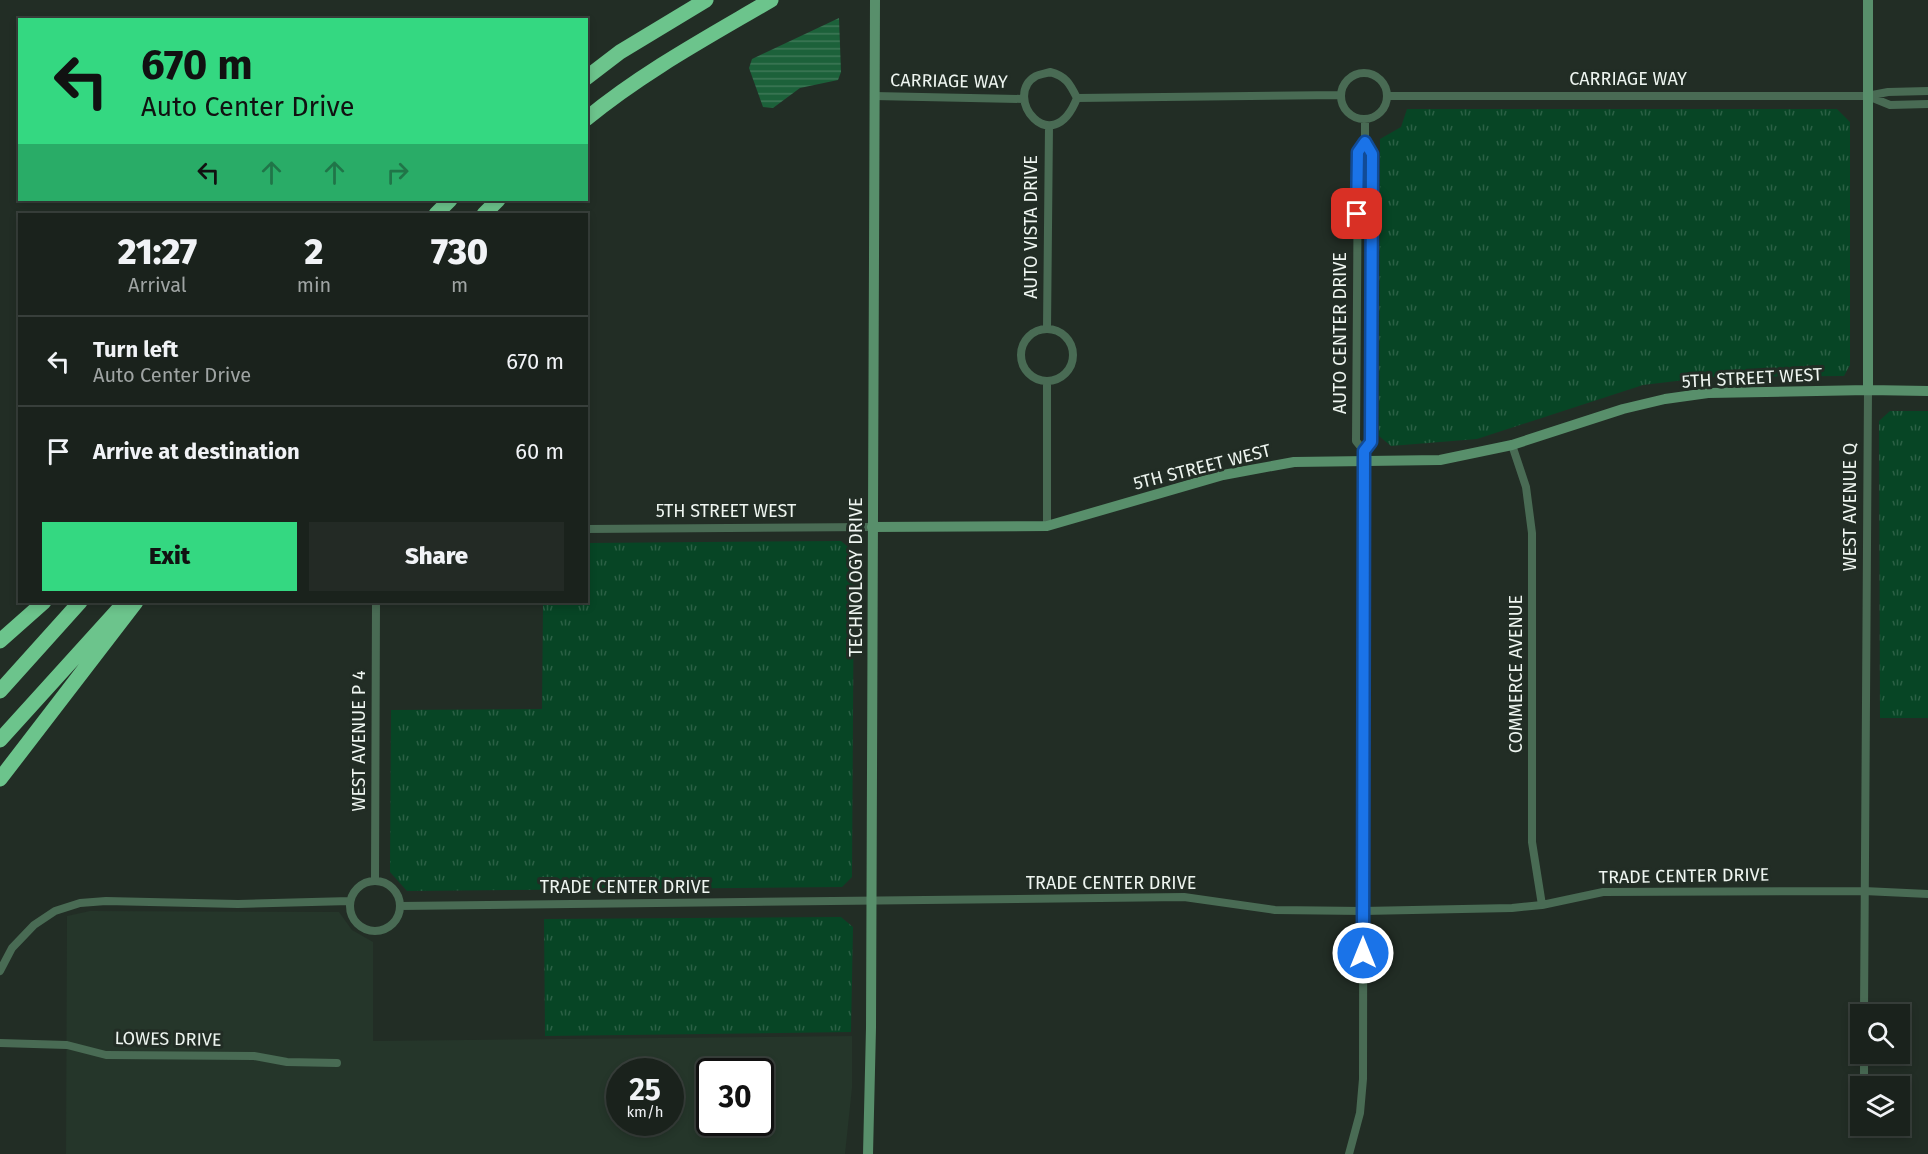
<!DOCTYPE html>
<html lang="en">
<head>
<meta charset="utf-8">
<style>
	:root { --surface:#1a221c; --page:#232a25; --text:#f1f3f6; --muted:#9fa4a3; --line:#383f3b; --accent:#34d881 }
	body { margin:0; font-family:"Fira Sans",sans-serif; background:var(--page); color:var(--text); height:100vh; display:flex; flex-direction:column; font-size:22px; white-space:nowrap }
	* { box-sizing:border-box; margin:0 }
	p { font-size:20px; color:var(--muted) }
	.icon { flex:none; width:33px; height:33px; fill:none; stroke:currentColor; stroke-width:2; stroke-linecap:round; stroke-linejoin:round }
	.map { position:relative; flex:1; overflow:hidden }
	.sheet { position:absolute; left:18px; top:213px; width:570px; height:390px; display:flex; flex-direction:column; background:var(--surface); border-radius:0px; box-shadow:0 3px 9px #0003,0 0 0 2px var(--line) }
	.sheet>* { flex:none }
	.banner { position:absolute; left:18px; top:18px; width:570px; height:183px; border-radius:0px; box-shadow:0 3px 9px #0003,0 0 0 2px var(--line); background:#34d881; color:#111; overflow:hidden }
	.fabs { position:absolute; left:1850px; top:1004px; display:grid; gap:12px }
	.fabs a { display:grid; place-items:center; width:60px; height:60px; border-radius:0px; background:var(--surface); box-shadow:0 3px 9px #0003,0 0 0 2px var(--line); font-size:30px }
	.speed { position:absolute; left:606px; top:1058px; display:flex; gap:12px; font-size:30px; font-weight:700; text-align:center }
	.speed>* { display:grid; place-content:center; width:78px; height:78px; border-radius:50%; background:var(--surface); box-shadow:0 3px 9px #0003,0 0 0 2px var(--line); line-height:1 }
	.speed small { font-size:15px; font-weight:400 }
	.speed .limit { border:3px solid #111; border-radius:9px; background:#fff; color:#111 }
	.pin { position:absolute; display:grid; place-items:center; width:51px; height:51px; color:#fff; margin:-26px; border-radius:12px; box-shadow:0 3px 9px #0006 }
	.me { position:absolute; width:66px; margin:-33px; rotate:0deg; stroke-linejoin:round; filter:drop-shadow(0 0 4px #0008) }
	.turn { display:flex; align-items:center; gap:21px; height:126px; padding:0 24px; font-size:27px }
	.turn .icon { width:78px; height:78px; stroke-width:2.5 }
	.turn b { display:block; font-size:42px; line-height:51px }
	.lanes { display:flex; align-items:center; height:57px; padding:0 24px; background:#0003; justify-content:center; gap:30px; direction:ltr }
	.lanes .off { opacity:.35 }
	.eta { display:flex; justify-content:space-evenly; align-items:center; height:102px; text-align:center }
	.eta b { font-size:36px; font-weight:800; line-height:42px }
	.button { display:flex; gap:12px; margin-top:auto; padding:12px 24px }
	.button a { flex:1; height:69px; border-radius:0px; background:var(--accent); color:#111; font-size:24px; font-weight:800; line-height:69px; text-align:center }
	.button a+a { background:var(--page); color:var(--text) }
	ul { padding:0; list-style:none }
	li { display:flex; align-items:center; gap:18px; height:90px; padding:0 24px; border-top:2px solid var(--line) }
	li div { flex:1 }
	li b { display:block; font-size:22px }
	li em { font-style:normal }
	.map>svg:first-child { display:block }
	.built { fill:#25362a; fill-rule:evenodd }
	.grass { fill:url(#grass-tufts) }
	.water { fill:url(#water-rules) }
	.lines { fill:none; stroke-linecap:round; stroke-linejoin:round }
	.street { stroke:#496b54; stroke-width:8 }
	.secondary { stroke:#588f6b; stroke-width:10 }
	.highway { stroke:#6cc48c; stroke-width:15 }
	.route-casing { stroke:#114b97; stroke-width:15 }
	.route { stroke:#1a73e8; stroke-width:10 }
	.labels { text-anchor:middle; stroke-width:6; stroke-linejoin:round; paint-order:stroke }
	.street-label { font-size:18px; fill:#eef5f0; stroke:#222d25 }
</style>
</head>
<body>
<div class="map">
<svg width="1928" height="1154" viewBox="0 0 1928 1154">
	<defs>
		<pattern id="grass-tufts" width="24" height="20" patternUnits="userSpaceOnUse" patternTransform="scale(1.5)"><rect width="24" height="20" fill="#074525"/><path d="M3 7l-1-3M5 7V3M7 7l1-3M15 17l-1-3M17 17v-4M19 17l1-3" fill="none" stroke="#2b6045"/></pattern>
		<pattern id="water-rules" width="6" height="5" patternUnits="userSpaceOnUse" patternTransform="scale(1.5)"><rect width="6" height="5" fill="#1c613a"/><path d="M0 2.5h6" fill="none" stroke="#3d7857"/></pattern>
	</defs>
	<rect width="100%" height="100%" fill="#222d25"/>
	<path class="built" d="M90,911L339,912L352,930L373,942V1041L852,1036V1088L845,1154H66L67,916ZM620,1071H670V1122H620ZM710,1071H760V1122H710Z"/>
	<path class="grass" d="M1407,109H1837L1850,122V365L1844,376L1710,377L1643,385L1477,439L1391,446L1379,436L1380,139L1401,127Z
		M1890,411H1928V718H1880L1879,421Z
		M841,541L854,552L852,877L842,887L407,891L390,872L391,710L542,709L543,602H586L587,543Z
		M841,917L853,927L851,1032L545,1036L544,919Z"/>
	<path class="water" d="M839,18L841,72L838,80L800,88L773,108L763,107L749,68L752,59Z"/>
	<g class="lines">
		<path class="street" d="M1050,72C1066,76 1070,84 1077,98C1052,162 1001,96 1036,76C1040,74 1045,74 1050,72Z
			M1341 96a23 23 0 1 1 46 0a23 23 0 1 1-46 0Z
			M874,96L1023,99
			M1388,96H1867L1888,92L1928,91
			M1868,96L1890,105L1928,104
			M1077,98L1340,95
			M1047,329L1049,126
			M1021 355a26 26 0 1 1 52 0a26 26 0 1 1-52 0Z
			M1512,445L1526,487L1532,533V842L1542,905
			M1364,451L1356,441L1358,152L1365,142
			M1047,526V382
			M586,529L872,527
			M375,881L376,602
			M350 906a25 25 0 1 1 50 0a25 25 0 1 1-50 0Z
			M400,906L1184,897L1275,910L1363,911L1512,908L1542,905L1603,892L1864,891L1928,894
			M0,971L12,948L34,925L55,911L80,903L106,901L238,904L350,901
			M1864,1014L1868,390
			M0,1043L67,1045L106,1055L254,1056L287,1062L337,1063
			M1864,1053V1086
			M1349,1154L1360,1113L1363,1079L1364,451L1371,442L1372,154L1365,142V119"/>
		<path class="secondary" d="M1868,0V390
			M872,527L1047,526L1223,475L1294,462L1440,460L1512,445L1623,409L1665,399L1708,393L1868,390L1928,391
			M868,1154L871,1028L875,0"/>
		<path class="highway" d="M586,78L620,52L706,0
			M586,119C643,72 708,37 771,0
			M436,214L450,200
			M484,214L498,200
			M0,641L44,602
			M0,691L80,602
			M0,740L125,602
			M0,779L136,602"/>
	</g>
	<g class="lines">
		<defs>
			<path id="route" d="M1357,214L1358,152L1365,142L1372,154L1371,442L1364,451L1363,953"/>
		</defs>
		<use href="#route" class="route-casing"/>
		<use href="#route" class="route"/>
	</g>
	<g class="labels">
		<g class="street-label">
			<text x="1628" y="85">CARRIAGE WAY</text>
			<text transform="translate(949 81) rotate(1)" y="6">CARRIAGE WAY</text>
			<text transform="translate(1031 227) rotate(-90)" y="6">AUTO VISTA DRIVE</text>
			<text transform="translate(1340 333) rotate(-90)" y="6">AUTO CENTER DRIVE</text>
			<text transform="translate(1752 378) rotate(-3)" y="6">5TH STREET WEST</text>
			<text transform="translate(1202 467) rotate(-14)" y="6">5TH STREET WEST</text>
			<text transform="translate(1850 507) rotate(-90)" y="6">WEST AVENUE Q</text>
			<text x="726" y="517">5TH STREET WEST</text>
			<text transform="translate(856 577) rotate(-90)" y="6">TECHNOLOGY DRIVE</text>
			<text transform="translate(1516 674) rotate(-90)" y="6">COMMERCE AVENUE</text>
			<text transform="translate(359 741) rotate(-90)" y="6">WEST AVENUE P 4</text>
			<text transform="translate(1684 876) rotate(-1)" y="6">TRADE CENTER DRIVE</text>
			<text x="1111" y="889">TRADE CENTER DRIVE</text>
			<text x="625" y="893">TRADE CENTER DRIVE</text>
			<text transform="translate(168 1039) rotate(1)" y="6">LOWES DRIVE</text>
		</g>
	</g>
</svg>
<div class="fabs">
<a><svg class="icon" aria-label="search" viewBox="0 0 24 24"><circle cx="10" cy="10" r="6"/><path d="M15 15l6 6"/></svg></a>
<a><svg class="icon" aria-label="layers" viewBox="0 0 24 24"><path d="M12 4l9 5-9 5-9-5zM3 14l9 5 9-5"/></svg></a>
</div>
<div class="speed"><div>25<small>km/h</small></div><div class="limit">30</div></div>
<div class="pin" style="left:1357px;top:214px;background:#d93025"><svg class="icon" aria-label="arrive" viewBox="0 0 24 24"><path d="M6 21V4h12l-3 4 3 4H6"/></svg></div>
<svg class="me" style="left:1363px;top:953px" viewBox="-20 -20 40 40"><circle r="17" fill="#1a73e8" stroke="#fff" stroke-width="3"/><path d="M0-11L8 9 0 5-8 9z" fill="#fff"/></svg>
<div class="banner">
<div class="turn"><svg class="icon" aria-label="left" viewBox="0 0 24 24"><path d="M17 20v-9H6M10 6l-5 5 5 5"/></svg><div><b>670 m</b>Auto Center Drive</div></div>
<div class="lanes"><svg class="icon" aria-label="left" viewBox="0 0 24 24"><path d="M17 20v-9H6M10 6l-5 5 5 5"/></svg><svg class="icon off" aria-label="ahead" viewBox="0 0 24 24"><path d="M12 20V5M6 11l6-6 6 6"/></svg><svg class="icon off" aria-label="ahead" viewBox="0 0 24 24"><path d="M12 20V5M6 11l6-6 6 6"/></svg><svg class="icon off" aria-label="right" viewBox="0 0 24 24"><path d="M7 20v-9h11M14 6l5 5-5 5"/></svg></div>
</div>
<section class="sheet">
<div class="eta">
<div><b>21:27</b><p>Arrival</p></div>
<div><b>2</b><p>min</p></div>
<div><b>730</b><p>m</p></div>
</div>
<ul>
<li><svg class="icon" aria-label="left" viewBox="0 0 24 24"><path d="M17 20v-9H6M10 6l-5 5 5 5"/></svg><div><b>Turn left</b><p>Auto Center Drive</p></div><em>670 m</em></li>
<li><svg class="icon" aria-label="arrive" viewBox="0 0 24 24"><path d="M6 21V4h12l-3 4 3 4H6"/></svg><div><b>Arrive at destination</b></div><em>60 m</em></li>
</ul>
<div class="button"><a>Exit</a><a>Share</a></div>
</section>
</div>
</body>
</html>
